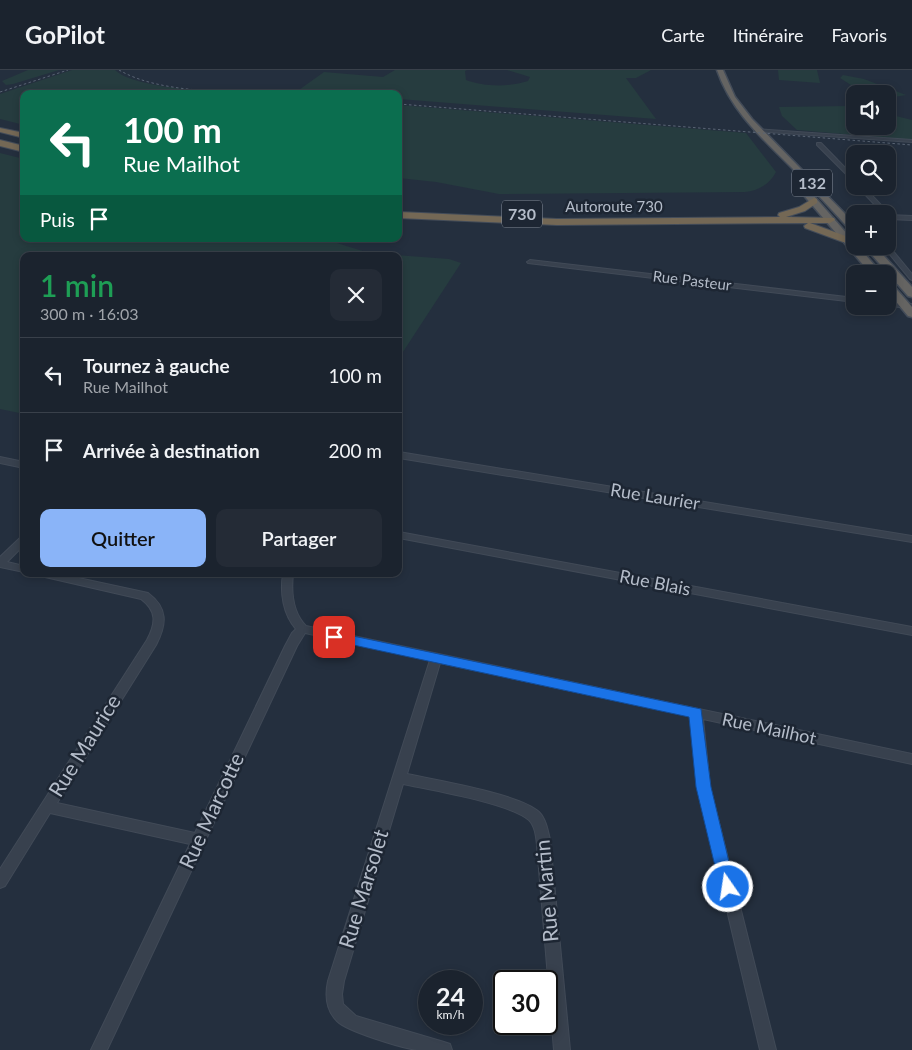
<!DOCTYPE html>
<html lang="fr">
<head>
<meta charset="utf-8">
<style>
	:root { --surface:#1b232e; --page:#242b36; --text:#f1f3f6; --muted:#a0a4aa; --line:#39404a; --accent:#8ab4f8 }
	body { margin:0; font-family:Lato,sans-serif; background:var(--page); color:var(--text); height:100vh; display:flex; flex-direction:column; font-size:19px; white-space:nowrap }
	* { box-sizing:border-box; margin:0 }
	p { font-size:16px; color:var(--muted) }
	.icon { flex:none; width:28px; height:28px; fill:none; stroke:currentColor; stroke-width:2; stroke-linecap:round; stroke-linejoin:round }
	.map { position:relative; flex:1; overflow:hidden }
	.details { position:absolute; left:20px; top:182px; width:382px; height:325px; display:flex; flex-direction:column; background:var(--surface); border-radius:10px; box-shadow:0 2px 8px #0003,0 0 0 1px var(--line) }
	.details>* { flex:none }
	.banner { position:absolute; left:20px; top:20px; width:382px; height:152px; border-radius:10px; box-shadow:0 2px 8px #0003,0 0 0 1px var(--line); background:#0b6e4f; color:#fff; overflow:hidden }
	.buttons { position:absolute; left:846px; top:15px; display:grid; gap:10px }
	.buttons a { display:grid; place-items:center; width:50px; height:50px; border-radius:10px; background:var(--surface); box-shadow:0 2px 8px #0003,0 0 0 1px var(--line); font-size:25px }
	.speed { position:absolute; left:418px; top:900px; display:flex; gap:10px; font-size:25px; font-weight:700; text-align:center }
	.speed>* { display:grid; place-content:center; width:65px; height:65px; border-radius:50%; background:var(--surface); box-shadow:0 2px 8px #0003,0 0 0 1px var(--line); line-height:1 }
	.speed small { font-size:12px; font-weight:400 }
	.speed .limit { border:2px solid #111; border-radius:8px; background:#fff; color:#111 }
	.pin { position:absolute; display:grid; place-items:center; width:42px; height:42px; color:#fff; margin:-21px; border-radius:10px; box-shadow:0 2px 8px #0006 }
	.me { position:absolute; width:55px; margin:-28px; rotate:347deg; stroke-linejoin:round; filter:drop-shadow(0 0 4px #0008) }
	.turn { display:flex; align-items:center; gap:18px; height:105px; padding:0 20px; font-size:22px }
	.turn .icon { width:65px; height:65px; stroke-width:2.5 }
	.turn b { display:block; font-size:35px; line-height:42px }
	.then { display:flex; align-items:center; height:48px; padding:0 20px; background:#0003; gap:10px; font-size:19px }
	.round { display:grid; place-items:center; flex:none; width:52px; height:52px; border-radius:10px; background:var(--page) }
	.headline { display:flex; align-items:center; justify-content:space-between; height:85px; padding:0 20px }
	h1 { font-size:30px; font-weight:600; line-height:38px; color:#1e9e55 }
	.button { display:flex; gap:10px; margin-top:auto; padding:10px 20px }
	.button a { flex:1; height:58px; border-radius:10px; background:var(--accent); color:#111; font-size:20px; font-weight:600; line-height:58px; text-align:center }
	.button a+a { background:var(--page); color:var(--text) }
	ul { padding:0; list-style:none }
	li { display:flex; align-items:center; gap:15px; height:75px; padding:0 20px; border-top:1px solid var(--line) }
	li div { flex:1 }
	li b { display:block; font-size:19px }
	li em { font-style:normal }
	header { display:flex; align-items:center; gap:30px; box-sizing:border-box; height:70px; padding:0 25px; background:var(--surface); border-bottom:1px solid var(--line) }
	header strong { font-size:24px }
	nav { display:flex; gap:28px; margin-inline-start:auto; font-size:18px }
	.map>svg:first-child { display:block }
	.green { fill:#263c3f }
	.lines { fill:none; stroke-linecap:round; stroke-linejoin:round }
	.minor-casing { stroke:#414a57; stroke-width:2 }
	.trunk-casing { stroke:#434c59; stroke-width:3 }
	.motorway-casing { stroke:#434c59; stroke-width:2 }
	.minor { fill:#38414e; fill-rule:evenodd }
	.trunk { fill:#656462; fill-rule:evenodd }
	.motorway { fill:#746855; fill-rule:evenodd }
	.rail { stroke:#5a6575; stroke-width:1; stroke-dasharray:2.5 2.5; stroke-linecap:butt }
	.route { fill:#1a73e8; stroke:#114b97 }
	.labels { text-anchor:middle; stroke-width:5; stroke-linejoin:round; paint-order:stroke }
	.far-street-label { font-size:15px; fill:#b4bcc9; stroke:#1d2633 }
	.shield { fill:#1d2633; stroke:#878f9c; stroke-width:1 }
	.shield-label { font-size:16px; font-weight:bold; fill:#b4bcc9 }
	.street-label { font-size:18px; fill:#b4bcc9; stroke:#1d2633 }
	.near-street-label { font-size:21px; fill:#b4bcc9; stroke:#1d2633 }
</style>
</head>
<body>
<header>
<strong>GoPilot</strong>
<nav><a>Carte</a><a>Itinéraire</a><a>Favoris</a></nav>
</header>
<div class="map">
<svg width="912" height="980" viewBox="0 0 912 980">
	<rect width="100%" height="100%" fill="#242f3e"/>
	<path class="green" d="M28,0H59L13,14L6,15L2,11Z
		M72,0H115C136,20 221,21 252,24H24V55L0,49V24Z
		M395,0H467L465,1L466,10C484,17 510,17 528,11L530,7L507,0H651L636,8H626L656,49L399,29V24H324L296,22L324,2L383,7Z
		M778,0H817L820,13L779,10Z
		M843,5L864,9L906,25L888,28V24H865L840,8Z
		M399,35L746,63L776,102C770,114 758,121 745,122L499,124L436,112L399,108Z
		M849,36L855,37V56H888V44L912,50V70L797,60L782,46L779,37Z
		M0,83L24,89V169H324L369,183L449,189L461,193L399,288V186H24V344L0,339Z"/>
	<g class="lines">
		<defs>
			<path id="minor" d="M756,59L912,70V72L754,61Z
				M817,73H821L855,108V113L817,75Z
				M857,116H863L881,135L886,144H880L877,137Z
				M842,143H855L857,144H855V147L840,146V144Z
				M888,145L912,146V150L888,149Z
				M888,175L912,204V210L910,209L883,176H888Z
				M530,190L855,228V232L528,193L527,192Z
				M888,232L912,234V238L888,236Z
				M399,382L912,466V472L399,388Z
				M0,387L24,392V398L0,393Z
				M399,462L912,557V565L399,468Z
				M24,466V475L7,492L24,496V502L0,497V487L21,467Z
				M40,504H60L148,523C168,538 167,554 156,575L57,733L195,763L285,576L292,563L296,559C283,544 280,523 283,504H293C291,522 293,543 306,556L912,684V694L703,649L710,717L776,980H760L698,717L690,646L440,593L407,704C435,710 520,724 539,742C546,749 548,761 550,770L570,980H554L537,775C536,766 535,756 529,750C509,733 431,720 403,714L344,911L342,924L343,934L356,946L444,972L450,974L452,980C441,980 428,980 417,980C402,978 346,961 337,951C326,940 325,925 328,911L430,590L305,563L297,576L107,980H91L190,774L50,743L5,816L0,818V799L147,570C156,553 157,541 141,529L45,507Z"/>
			<path id="trunk" d="M717,0H723L735,27L752,49L855,154V163L852,162C832,140 812,118 791,97C761,67 731,41 717,0Z
				M804,117L807,118L855,173V176H858L882,204H871L801,122V118Z
				M864,176H875L912,217V227L908,226Z
				M888,213L892,214L912,237V247L908,246L888,222Z"/>
			<path id="motorway" d="M0,58L24,63V68L0,62Z
				M0,70L24,76V82L0,76Z
				M814,128L817,129V133L805,141L786,147L834,148L835,150L830,153H810L851,168L852,170L851,172H843L805,158L804,156L808,153L557,155L399,148V142L557,149L780,147L778,145L779,143L799,137Z"/>
		</defs>
		<use href="#minor" class="minor-casing"/>
		<use href="#trunk" class="trunk-casing"/>
		<use href="#motorway" class="motorway-casing"/>
		<use href="#minor" class="minor"/>
		<use href="#trunk" class="trunk"/>
		<use href="#motorway" class="motorway"/>
		<path class="rail" d="M119,0C160,24 230,21 277,24
			M0,22L68,0
			M399,34L912,75"/>
	</g>
	<path class="route" d="M334,562L701,639L711,717L735,817L733,822L728,825L722,822L720,817L696,717L689,647L330,570L328,567L330,564Z"/>
	<g class="labels">
		<g class="far-street-label">
			<text x="614" y="142">Autoroute 730</text>
			<text transform="translate(692 211) rotate(7)" y="5">Rue Pasteur</text>
		</g>
		<g class="shield">
			<rect x="792" y="99.5" width="40" height="27" rx="4"/>
			<rect x="502" y="130.5" width="40" height="27" rx="4"/>
		</g>
		<g class="shield-label">
			<text x="812" y="119">132</text>
			<text x="522" y="150">730</text>
		</g>
		<g class="street-label">
			<text transform="translate(655 427) rotate(9)" y="6">Rue Laurier</text>
			<text transform="translate(655 513) rotate(11)" y="6">Rue Blais</text>
			<text transform="translate(769 659) rotate(12)" y="6">Rue Mailhot</text>
		</g>
		<g class="near-street-label">
			<text transform="translate(85 676) rotate(-58)" y="7">Rue Maurice</text>
			<text transform="translate(212 741) rotate(-65)" y="7">Rue Marcotte</text>
			<text transform="translate(364 819) rotate(-73)" y="7">Rue Marsolet</text>
			<text transform="translate(547 821) rotate(-95)" y="7">Rue Martin</text>
		</g>
	</g>
</svg>
<div class="buttons">
<a><svg class="icon" aria-label="sound" viewBox="0 0 24 24"><path d="M4 9h4l5-4v14l-5-4H4zM17 9q2 3 0 6"/></svg></a>
<a><svg class="icon" aria-label="search" viewBox="0 0 24 24"><circle cx="10" cy="10" r="6"/><path d="M15 15l6 6"/></svg></a>
<a>+</a>
<a>−</a>
</div>
<div class="speed"><div>24<small>km/h</small></div><div class="limit">30</div></div>
<div class="pin" style="left:334px;top:567px;background:#d93025"><svg class="icon" aria-label="arrive" viewBox="0 0 24 24"><path d="M6 21V4h12l-3 4 3 4H6"/></svg></div>
<svg class="me" style="left:728px;top:817px" viewBox="-20 -20 40 40"><circle r="17" fill="#1a73e8" stroke="#fff" stroke-width="3"/><path d="M0-11L8 9 0 5-8 9z" fill="#fff"/></svg>
<div class="banner">
<div class="turn"><svg class="icon" aria-label="left" viewBox="0 0 24 24"><path d="M17 20v-9H6M10 6l-5 5 5 5"/></svg><div><b>100 m</b>Rue Mailhot</div></div>
<div class="then">Puis<svg class="icon" aria-label="arrive" viewBox="0 0 24 24"><path d="M6 21V4h12l-3 4 3 4H6"/></svg></div>
</div>
<section class="details">
<div class="headline"><div><h1>1 min</h1><p>300 m · 16:03</p></div><a class="round"><svg class="icon" aria-label="close" viewBox="0 0 24 24"><path d="M6 6l12 12M18 6L6 18"/></svg></a></div>
<ul>
<li><svg class="icon" aria-label="left" viewBox="0 0 24 24"><path d="M17 20v-9H6M10 6l-5 5 5 5"/></svg><div><b>Tournez à gauche</b><p>Rue Mailhot</p></div><em>100 m</em></li>
<li><svg class="icon" aria-label="arrive" viewBox="0 0 24 24"><path d="M6 21V4h12l-3 4 3 4H6"/></svg><div><b>Arrivée à destination</b></div><em>200 m</em></li>
</ul>
<div class="button"><a>Quitter</a><a>Partager</a></div>
</section>
</div>
</body>
</html>
